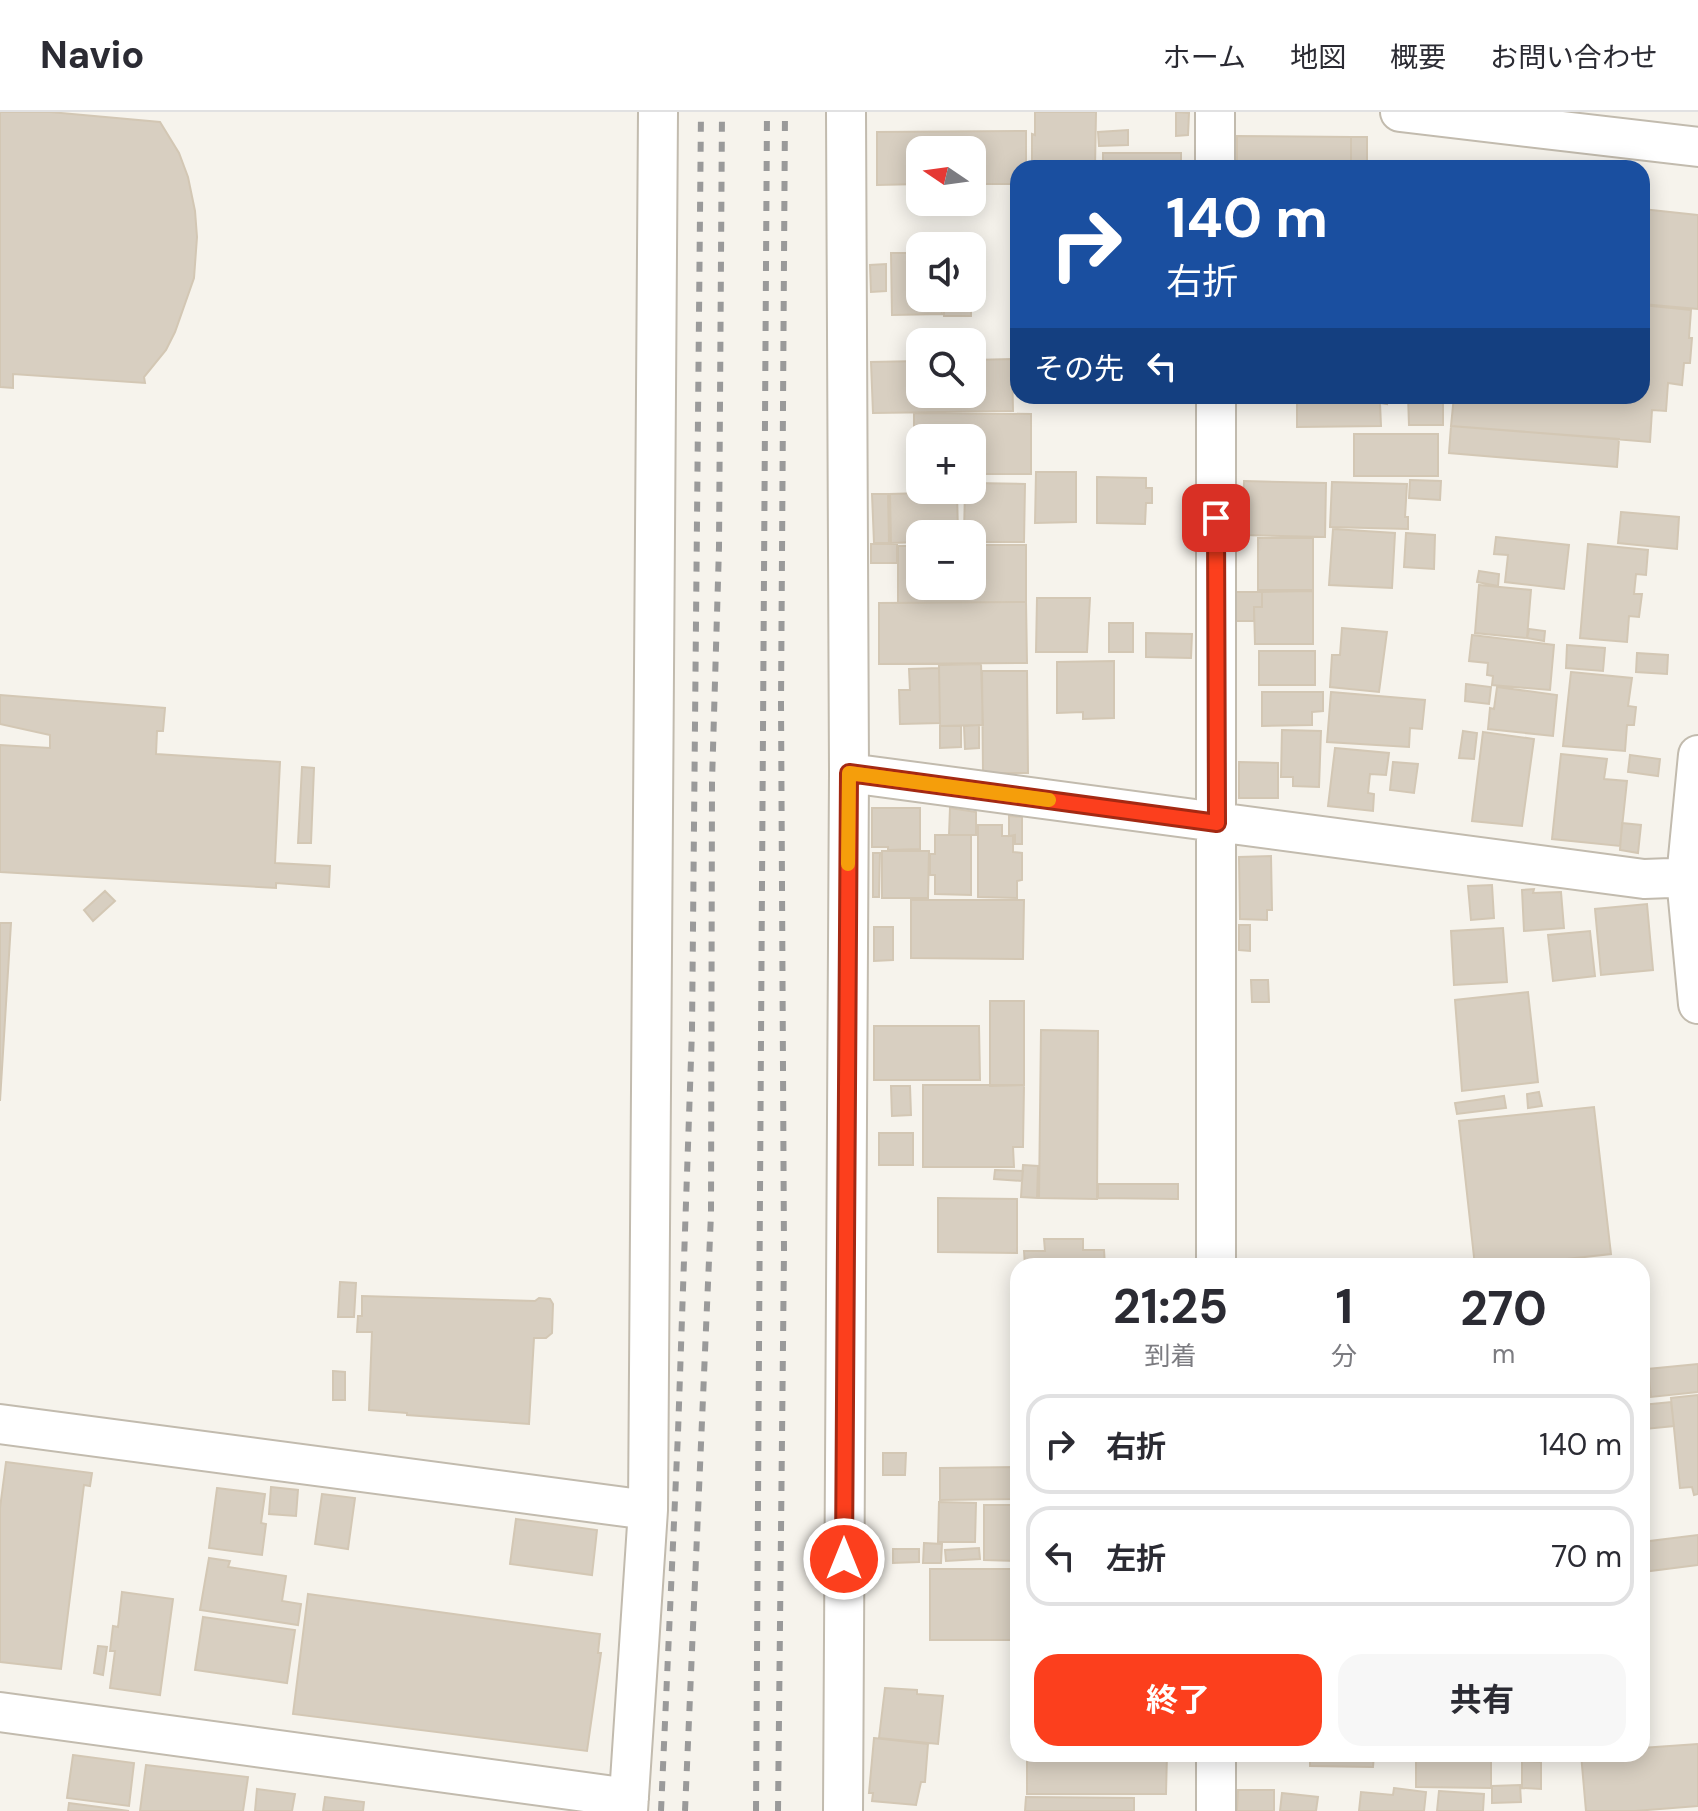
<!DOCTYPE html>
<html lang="ja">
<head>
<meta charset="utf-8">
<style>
	:root { --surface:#fff; --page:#f7f7f7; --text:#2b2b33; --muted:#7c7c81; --line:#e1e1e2; --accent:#fc3f1d }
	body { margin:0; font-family:"DM Sans","Noto Sans JP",sans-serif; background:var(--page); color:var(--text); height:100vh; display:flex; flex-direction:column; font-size:30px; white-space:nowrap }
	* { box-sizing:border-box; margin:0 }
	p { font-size:26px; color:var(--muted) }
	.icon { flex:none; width:44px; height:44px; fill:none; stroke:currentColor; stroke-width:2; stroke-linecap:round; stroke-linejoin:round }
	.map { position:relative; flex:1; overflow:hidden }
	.details { position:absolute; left:1010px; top:1146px; width:640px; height:504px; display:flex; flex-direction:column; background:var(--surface); border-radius:24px; box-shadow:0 4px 20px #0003 }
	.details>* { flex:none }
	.guide { position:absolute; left:1010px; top:48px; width:640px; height:244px; border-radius:24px; box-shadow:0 4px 20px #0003; background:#1a4fa0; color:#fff; overflow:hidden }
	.needle { width:52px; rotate:283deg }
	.controls { position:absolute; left:906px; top:24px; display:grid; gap:16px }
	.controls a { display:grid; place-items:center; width:80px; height:80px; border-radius:16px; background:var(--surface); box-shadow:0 4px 20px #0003; font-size:40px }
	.pin { position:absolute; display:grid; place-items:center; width:68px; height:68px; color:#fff; margin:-34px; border-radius:16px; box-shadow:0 4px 12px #0006 }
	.me { position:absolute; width:88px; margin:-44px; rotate:0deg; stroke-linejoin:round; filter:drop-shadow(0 0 6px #0008) }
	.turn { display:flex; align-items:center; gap:28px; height:168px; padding:0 24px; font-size:36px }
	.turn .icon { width:104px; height:104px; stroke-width:2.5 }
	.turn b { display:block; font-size:56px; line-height:68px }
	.then { display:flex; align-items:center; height:76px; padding:0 24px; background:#0003; gap:16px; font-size:30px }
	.eta { display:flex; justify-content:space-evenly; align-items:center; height:136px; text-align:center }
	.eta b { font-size:48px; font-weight:700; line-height:56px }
	.action { display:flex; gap:16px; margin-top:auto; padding:16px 24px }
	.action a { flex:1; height:92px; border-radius:24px; background:var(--accent); color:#fff; font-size:32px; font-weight:700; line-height:92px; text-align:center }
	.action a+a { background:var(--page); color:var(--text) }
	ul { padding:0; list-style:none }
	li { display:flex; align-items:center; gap:24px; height:100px; margin:0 16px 12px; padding:0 8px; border:4px solid var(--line); border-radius:24px }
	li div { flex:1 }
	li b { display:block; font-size:30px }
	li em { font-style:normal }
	header { display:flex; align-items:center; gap:48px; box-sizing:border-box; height:112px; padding:0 40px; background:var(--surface); border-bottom:2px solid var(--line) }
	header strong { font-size:38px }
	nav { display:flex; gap:44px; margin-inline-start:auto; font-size:28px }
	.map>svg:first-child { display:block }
	.building { fill:#d8cfc1; stroke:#d3c7b4; stroke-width:2 }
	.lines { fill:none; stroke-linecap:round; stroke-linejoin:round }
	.minor-casing { stroke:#c2bbae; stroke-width:42 }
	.minor { stroke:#fff; stroke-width:38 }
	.rail { stroke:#9a9a9a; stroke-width:6; stroke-dasharray:10 10; stroke-linecap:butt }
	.route-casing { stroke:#a42913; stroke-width:20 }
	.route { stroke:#fc3f1d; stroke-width:14 }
	.slow { stroke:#f59e0b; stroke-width:14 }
</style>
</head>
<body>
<header>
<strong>Navio</strong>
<nav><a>ホーム</a><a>地図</a><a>概要</a><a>お問い合わせ</a></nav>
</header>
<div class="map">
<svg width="1698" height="1699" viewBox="0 0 1698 1699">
	<rect width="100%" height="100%" fill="#f6f3ec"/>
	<path class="building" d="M0,0H50L160,10L179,41L188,65L195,99L197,125L194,166L175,220L166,238L144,265L145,271L13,262V276L0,275Z
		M1035,0H1096L1095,56H1032V22L1035,23Z
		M1176,0L1189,1L1188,23L1176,24Z
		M1128,18V33L1099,34L1098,20Z
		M1026,19V56H1018V72H972V38H920V72L877,73V20Z
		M1237,24L1351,25V56H1237Z
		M1351,25H1367V56H1351Z
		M1103,41H1181V56H1103Z
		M1642,97L1698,103V197L1642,192Z
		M891,141H920V186H941L942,202L892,203Z
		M886,152V179L871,180L870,153Z
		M944,193L971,194V204H944Z
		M1642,193L1691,198L1689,226H1692L1690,251H1684L1682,273L1668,271L1666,299L1652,298L1650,330L1451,314L1454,284H1642Z
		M1012,247L1013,299L873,301L871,250L920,249V282H972V248Z
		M1310,284H1387V292L1380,291L1381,314L1297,315V289H1310Z
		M1408,284H1443V313H1409Z
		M914,301L1031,302V362H972V326H920V361H914Z
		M1451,314L1619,327L1617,355L1449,341Z
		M1354,322H1438V364H1354Z
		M1036,360H1076V410L1035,411Z
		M1097,365L1146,366V376H1152V391H1146L1145,412L1097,411Z
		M1410,368L1441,369L1440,388L1409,386Z
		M1244,369L1326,371L1325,425L1243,423Z
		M1332,370L1407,372L1405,405H1408V417L1330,415Z
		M972,371L1025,372L1024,430H972V422H964L965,378H972Z
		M957,380L958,422H920V430L891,431L890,382Z
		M872,382H888L889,431H874Z
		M1621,400L1679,405L1677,437L1618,431Z
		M1333,417L1395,421L1392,476L1329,473Z
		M1406,421L1435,423L1434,457L1404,455Z
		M1496,425L1569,433L1564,477L1505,470L1508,443L1494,442Z
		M1258,426H1313V478H1258Z
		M871,432H897V451H871Z
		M1588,432L1648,438L1646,463L1636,462L1634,482H1642L1639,505L1629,504L1627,530L1580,526Z
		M972,433H1026V490L898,491V434H920V474H972Z
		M1479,459L1499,462L1498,474L1477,470Z
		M1479,473L1531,478L1527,526L1475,521Z
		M1313,479V532H1255L1254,495H1262V480Z
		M1236,480H1262V495H1254V509H1236Z
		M1037,486H1090L1087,540H1036Z
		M1026,490L1027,551L879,552V491Z
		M1109,511H1133V540H1109Z
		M1342,516L1387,520L1379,580L1330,575L1332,543H1340Z
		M1529,517L1545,519L1544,529L1527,526Z
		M1146,521L1192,522L1191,546L1146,545Z
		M1472,523L1554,533L1550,578L1492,573L1493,564L1487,563L1488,551L1469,549Z
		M1567,533L1605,536L1603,559L1566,556Z
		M1259,539H1315V573H1259Z
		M1637,541L1668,543L1667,562L1636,560Z
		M1114,549V606L1083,607V600L1057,601V550Z
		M981,552L983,613L940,614L939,553Z
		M939,556L940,611L900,612L899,578H910L909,557Z
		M982,559H1027L1028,661H983Z
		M1571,560L1632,566L1628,594L1636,595L1634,613H1627L1625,639L1563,634Z
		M1466,572L1491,575L1489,592L1465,589Z
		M1497,575L1557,583L1553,624L1488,617L1490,596L1494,597Z
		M1262,580H1323V599L1312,600V613L1262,614Z
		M1331,580L1425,588L1422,617L1410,616L1409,635L1327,630Z
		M0,583L165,596L163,619H157L156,642L280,650L275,751L330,754L329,775L276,771V776L0,760V633L50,636V623L0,612Z
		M979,613V636L965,637L964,614Z
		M940,614H961V635L940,636Z
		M1282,618L1321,619L1319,675L1293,674V665H1281Z
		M1463,619L1477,621L1474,647L1459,646Z
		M1483,620L1534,627L1522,714L1472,709Z
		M1335,636L1389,641L1386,663L1370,662L1368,681L1374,682L1373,699L1328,694Z
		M1561,642L1607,647L1604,667L1627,669L1620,734L1552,727Z
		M1630,643L1660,647L1658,664L1628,660Z
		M1239,650L1278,651V686H1239Z
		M1393,650L1418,652L1414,681L1390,678Z
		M302,655L314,656L311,731H298Z
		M872,696H920V737L888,738V735H872Z
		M950,696L976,700V723H949Z
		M1009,704L1022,705V732H1015V723L1009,724Z
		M1622,711L1641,713L1638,741L1620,738Z
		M978,713H1002V724H1013V740L1022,741V768L1017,769V786L978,785Z
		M935,723H971V783L935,782V763H930V742H935Z
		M882,739H929L928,786H882Z
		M873,741H880L879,785H873Z
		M1271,744L1272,798H1267V808L1240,807L1239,745Z
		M1492,773L1494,806L1471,808L1468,774Z
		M1534,777L1533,781L1561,780L1564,816L1524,819L1522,778Z
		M105,779L115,789L93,809L84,798Z
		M911,788H1024L1023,847L911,846Z
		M1647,792L1653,858L1601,863L1595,797Z
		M0,811H11L0,989Z
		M1239,813H1250V839L1239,838Z
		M874,815H893V848L874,849Z
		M1503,816L1507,870L1454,873L1451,819Z
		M1590,819L1595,864L1553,869L1548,823Z
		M1251,868H1268L1269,890H1252Z
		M1528,880L1538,970L1462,979L1455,888Z
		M990,889H1024V973L990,974Z
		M874,914H979L980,968H874Z
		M1041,918L1098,919L1097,1087L1039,1086Z
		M923,973H1024L1023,1035H1013L1014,1055H923Z
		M891,974H910L911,1003L892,1004Z
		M1539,980L1542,994L1528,996L1527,982Z
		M1504,984L1506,996L1457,1002L1455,991Z
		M1594,995L1611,1142L1503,1154H1475L1459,1009Z
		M879,1021H913V1053H879Z
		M1023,1053L1038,1054L1037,1086L1021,1085Z
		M995,1058L1023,1059L1022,1069L994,1067Z
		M1098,1072H1178V1087L1098,1086Z
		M938,1086L1017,1087V1141L938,1140Z
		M1044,1127H1083V1138H1104L1105,1154H1025L1024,1139H1045Z
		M340,1170L356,1171L354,1205H338Z
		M362,1184L535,1189L539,1186L550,1187L553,1192L552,1221L546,1226H534L529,1312L407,1303V1301L369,1298L372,1220H357L358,1204H362Z
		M1698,1252V1280L1651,1285L1648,1257Z
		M333,1259L345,1260V1288H333Z
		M1698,1283V1382L1694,1383L1692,1375L1680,1376L1671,1286Z
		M1671,1290L1674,1314L1645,1317L1642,1293Z
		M883,1341H906L905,1363H883Z
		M6,1350L92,1361L90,1374L84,1373L61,1557L0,1550V1396Z
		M1018,1355V1387L940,1388V1356Z
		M271,1375L298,1378L296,1404L269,1402Z
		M217,1376L265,1382L261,1411L266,1412L262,1443L209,1436Z
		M322,1382L355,1386L348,1437L315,1432Z
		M939,1390L976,1391L975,1430H938Z
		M984,1393H1018V1449L984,1448Z
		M516,1407L597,1418L592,1463L510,1452Z
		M1698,1423V1453L1642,1460V1430Z
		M924,1431L942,1432L941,1451H923Z
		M979,1436L980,1447L946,1449L945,1438Z
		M893,1437H919V1450L893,1451Z
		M209,1446L230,1449L228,1455L286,1464L282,1489L301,1492L298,1513L200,1498Z
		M930,1457H1018V1528H930Z
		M122,1480L173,1487L160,1583L110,1576L115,1539H110L113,1514L118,1515Z
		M308,1482L600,1522L598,1541H601L587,1639L293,1602Z
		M203,1505L295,1518L287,1571L195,1558Z
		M98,1534L107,1535L103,1563L94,1561Z
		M885,1576L917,1578V1582L943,1584L938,1632L879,1626Z
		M874,1626L928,1632L925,1670H921L916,1693L872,1689L873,1681H869Z
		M1698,1632V1694L1635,1699H1586L1581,1642H1642V1636Z
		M1027,1642H1167L1166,1682H1027Z
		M1310,1642H1374L1373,1655L1310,1654Z
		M1391,1642H1491V1676L1416,1675V1647L1391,1645Z
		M73,1643L134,1651L129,1694L67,1686Z
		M1522,1649L1541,1650V1677L1522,1676Z
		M146,1653L248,1665L243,1699H140Z
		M1520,1673L1521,1690L1492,1691V1674Z
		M1394,1676L1426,1680L1424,1699H1359L1361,1680L1393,1683Z
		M257,1677L295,1682L292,1699H255Z
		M1238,1678H1274V1699H1232L1237,1698Z
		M1439,1679L1484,1682L1483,1699H1437Z
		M1282,1681L1318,1685L1316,1699H1280Z
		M325,1685L364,1690L363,1699H323Z
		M1026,1685L1134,1686V1699H1025Z
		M69,1691L129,1699H68Z"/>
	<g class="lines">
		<defs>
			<path id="minor" d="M1215,0V56
				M1400,0L1698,35
				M1216,284V1154
				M1698,643L1686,766L1698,892
				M849,661L1644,767L1698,765
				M0,1312L648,1398
				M0,1600L629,1686
				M628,1699L648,1398L658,0
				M843,1699L849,661L846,0
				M1216,1699V1642"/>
		</defs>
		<use href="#minor" class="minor-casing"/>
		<use href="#minor" class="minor"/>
		<path class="rail" d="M661,1699L678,1321L692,918L701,0
			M685,1699L711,1102L712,670L719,435L722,0
			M756,1699L767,0
			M778,1699L784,1139L781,591L785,0"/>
	</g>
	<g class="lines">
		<defs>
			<path id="route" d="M844,1447L849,661L1217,711L1216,406"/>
		</defs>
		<use href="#route" class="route-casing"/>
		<use href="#route" class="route"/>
		<path class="slow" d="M848,752L849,661L1049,688"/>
	</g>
</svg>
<div class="controls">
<a><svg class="needle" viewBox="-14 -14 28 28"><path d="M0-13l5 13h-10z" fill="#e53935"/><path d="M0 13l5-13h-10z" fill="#7c7c81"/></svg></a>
<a><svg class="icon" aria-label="sound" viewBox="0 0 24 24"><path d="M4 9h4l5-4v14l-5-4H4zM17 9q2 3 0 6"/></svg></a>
<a><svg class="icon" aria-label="search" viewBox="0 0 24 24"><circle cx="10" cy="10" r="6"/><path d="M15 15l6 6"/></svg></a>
<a>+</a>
<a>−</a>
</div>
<div class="pin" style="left:1216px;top:406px;background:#d93025"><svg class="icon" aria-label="arrive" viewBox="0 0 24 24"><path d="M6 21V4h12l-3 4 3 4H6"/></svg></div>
<svg class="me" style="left:844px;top:1447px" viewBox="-20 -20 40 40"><circle r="17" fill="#fc3f1d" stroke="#fff" stroke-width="3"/><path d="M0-11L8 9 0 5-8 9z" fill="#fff"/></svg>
<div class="guide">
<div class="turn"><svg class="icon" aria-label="right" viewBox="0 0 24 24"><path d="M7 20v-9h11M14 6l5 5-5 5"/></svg><div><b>140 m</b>右折</div></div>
<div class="then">その先<svg class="icon" aria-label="left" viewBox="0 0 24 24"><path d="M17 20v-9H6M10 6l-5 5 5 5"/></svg></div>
</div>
<section class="details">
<div class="eta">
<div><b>21:25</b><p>到着</p></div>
<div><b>1</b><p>分</p></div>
<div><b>270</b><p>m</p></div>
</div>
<ul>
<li><svg class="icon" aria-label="right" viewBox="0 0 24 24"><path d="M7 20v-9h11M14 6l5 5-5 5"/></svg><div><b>右折</b></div><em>140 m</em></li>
<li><svg class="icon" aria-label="left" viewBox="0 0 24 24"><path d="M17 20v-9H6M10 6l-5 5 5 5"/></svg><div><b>左折</b></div><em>70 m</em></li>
</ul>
<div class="action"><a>終了</a><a>共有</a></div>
</section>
</div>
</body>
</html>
